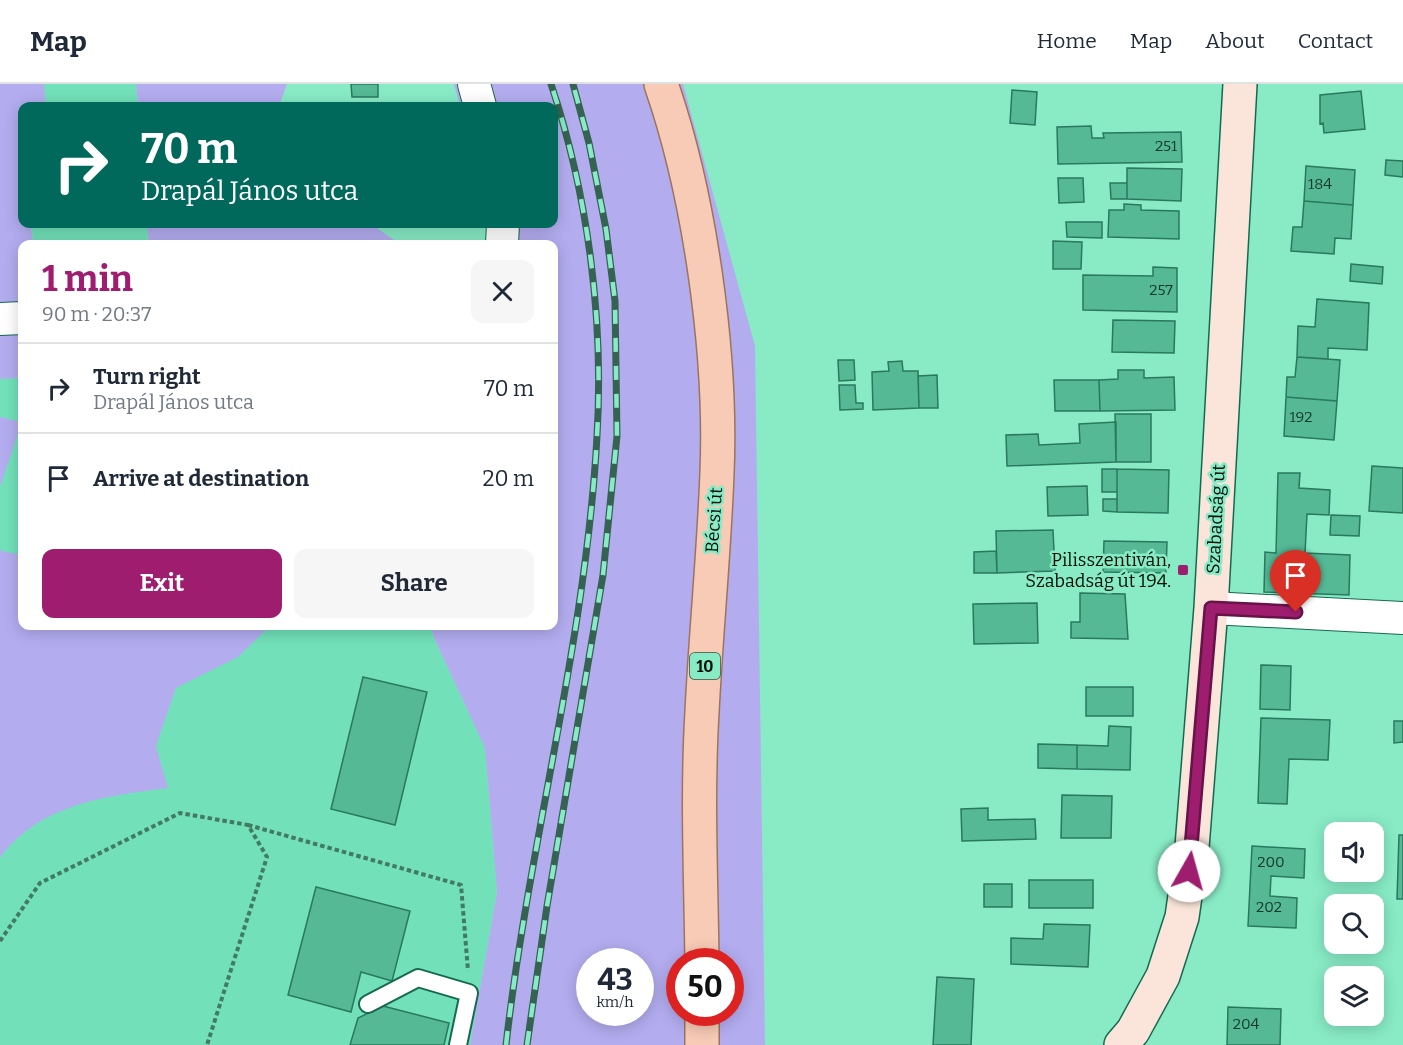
<!DOCTYPE html>
<html lang="en">
<head>
<meta charset="utf-8">
<style>
	:root { --surface:#fff; --page:#f6f6f7; --text:#1f2937; --muted:#747a83; --line:#e0e1e3; --accent:#9e1d6f }
	body { margin:0; font-family:Bitter,serif; background:var(--page); color:var(--text); height:100vh; display:flex; flex-direction:column; font-size:22px; white-space:nowrap }
	* { box-sizing:border-box; margin:0 }
	p { font-size:20px; color:var(--muted) }
	.icon { flex:none; width:33px; height:33px; fill:none; stroke:currentColor; stroke-width:2; stroke-linecap:round; stroke-linejoin:round }
	.map { position:relative; flex:1; overflow:hidden }
	.drawer { position:absolute; left:18px; top:156px; width:540px; height:390px; display:flex; flex-direction:column; background:var(--surface); border-radius:12px; box-shadow:0 3px 15px #0003 }
	.drawer>* { flex:none }
	.banner { position:absolute; left:18px; top:18px; width:540px; height:126px; border-radius:12px; box-shadow:0 3px 15px #0003; background:#00695c; color:#fff; overflow:hidden }
	.buttons { position:absolute; left:1324px; top:738px; display:grid; gap:12px }
	.buttons a { display:grid; place-items:center; width:60px; height:60px; border-radius:12px; background:var(--surface); box-shadow:0 3px 15px #0003; font-size:30px }
	.speed { position:absolute; left:576px; top:864px; display:flex; gap:12px; font-size:30px; font-weight:700; text-align:center }
	.speed>* { display:grid; place-content:center; width:78px; height:78px; border-radius:50%; background:var(--surface); box-shadow:0 3px 15px #0003; line-height:1 }
	.speed small { font-size:15px; font-weight:400 }
	.speed .limit { border:9px solid #d22; background:#fff; color:#111 }
	.pin { position:absolute; display:grid; place-items:center; width:51px; height:51px; color:#fff; margin:-62px -26px; border-radius:50% 50% 50% 0; rotate:-45deg; box-shadow:0 0 6px #0007 }
	.pin .icon { rotate:45deg }
	.me { position:absolute; width:66px; margin:-33px; rotate:7deg; stroke-linejoin:round; filter:drop-shadow(0 0 4px #0008) }
	.turn { display:flex; align-items:center; gap:21px; height:126px; padding:0 24px; font-size:27px }
	.turn .icon { width:78px; height:78px; stroke-width:2.5 }
	.turn b { display:block; font-size:42px; line-height:51px }
	.round { display:grid; place-items:center; flex:none; width:63px; height:63px; border-radius:12px; background:var(--page) }
	.summary { display:flex; align-items:center; justify-content:space-between; height:102px; padding:0 24px }
	h1 { font-size:36px; font-weight:700; line-height:45px; color:var(--accent) }
	.cta { display:flex; gap:12px; margin-top:auto; padding:12px 24px }
	.cta a { flex:1; height:69px; border-radius:12px; background:var(--accent); color:#fff; font-size:24px; font-weight:700; line-height:69px; text-align:center }
	.cta a+a { background:var(--page); color:var(--text) }
	ul { padding:0; list-style:none }
	li { display:flex; align-items:center; gap:18px; height:90px; padding:0 24px; border-top:2px solid var(--line) }
	li div { flex:1 }
	li b { display:block; font-size:22px }
	li em { font-style:normal }
	header { display:flex; align-items:center; gap:36px; box-sizing:border-box; height:84px; padding:0 30px; background:var(--surface); border-bottom:2px solid var(--line) }
	header strong { font-size:28px }
	nav { display:flex; gap:33px; margin-inline-start:auto; font-size:21px }
	.map>svg:first-child { display:block }
	.built { fill:#72e1b9 }
	.green { fill:#b3adf0; fill-rule:evenodd }
	.building { fill:#55b996; stroke:#2a785e; stroke-width:1.5 }
	.lines { fill:none; stroke-linecap:round; stroke-linejoin:round }
	.service-casing { stroke:#166950; stroke-width:20 }
	.minor-casing { stroke:#166950; stroke-width:34 }
	.secondary-casing { stroke:#166950; stroke-width:36 }
	.primary-casing { stroke:#9d735a; stroke-width:36 }
	.path { stroke:#427a64; stroke-width:4; stroke-dasharray:4.5 3; stroke-linecap:butt }
	.service { stroke:#fff; stroke-width:16 }
	.minor { stroke:#fff; stroke-width:32 }
	.secondary { stroke:#fbe5da; stroke-width:33 }
	.primary { stroke:#f7cbb6; stroke-width:33 }
	.rail-casing { stroke:#346351; stroke-width:7 }
	.rail { stroke:#88ebc6; stroke-width:4.5; stroke-dasharray:14; stroke-linecap:butt }
	.route-casing { stroke:#671348; stroke-width:15 }
	.route { stroke:#9e1d6f; stroke-width:10 }
	.poi-dot { fill:#9e1d6f; stroke:#88ebc6; stroke-width:2 }
	.labels { text-anchor:middle; stroke-width:5; stroke-linejoin:round; paint-order:stroke }
	.number-label { font-size:15px; fill:#153a2c }
	.shield { fill:#88ebc6; stroke:#295242; stroke-width:1.5 }
	.shield-label { font-size:16px; font-weight:bold; fill:#001009 }
	.street-label { font-size:18px; fill:#001009; stroke:#88ebc6 }
	.poi-label { font-size:18px; fill:#001009; stroke:#88ebc6; text-anchor:end }
</style>
</head>
<body>
<header>
<strong>Map</strong>
<nav><a>Home</a><a>Map</a><a>About</a><a>Contact</a></nav>
</header>
<div class="map">
<svg width="1403" height="961" viewBox="0 0 1403 961">
	<rect width="100%" height="100%" fill="#88ebc6"/>
	<path class="built" d="M21,0H136L138,22H22Z
		M31,140H147L149,160H33Z
		M22,294V542H431L434,554L485,663L497,808L470,961H0V295Z"/>
	<path class="green" d="M0,0H44L46,22H22V140H31L33,160H22V294L0,295Z
		M136,0H287L279,22H138Z
		M454,0H683L755,262L765,961H470L497,808L485,664L434,554L431,542H554V160H487L491,157L487,140H554V22H460ZM590,878H640V928H590ZM680,878H730V928H680Z
		M147,140H371L400,160H149Z
		M0,333L22,338L0,403Z
		M0,464L2,467L22,471V542H270L238,573L176,604L156,662L168,704C106,712 39,720 0,774Z"/>
	<path class="building" d="M351,0H378V13H352Z
		M1012,6L1037,8L1035,41L1010,39Z
		M1361,7L1365,45L1324,49L1323,39L1320,40V11Z
		M1091,42L1092,54H1104L1103,49L1181,48L1182,78L1058,80L1057,43Z
		M1386,76L1403,77V93L1385,91Z
		M1306,82L1355,86L1353,121L1304,117Z
		M1127,84L1182,85L1181,117L1127,115Z
		M1058,94H1083L1084,118L1059,119Z
		M1110,99H1127V115H1111Z
		M1304,117L1353,121L1351,155L1335,154L1334,170L1291,167L1293,143H1302Z
		M1124,120L1141,121V126L1179,127V155L1108,153L1109,126H1124Z
		M1066,138H1102V154L1067,153Z
		M1053,157L1082,158L1081,185H1053Z
		M1351,180L1383,183L1382,200L1350,197Z
		M1153,183L1177,184V228L1083,226V191L1153,192Z
		M1317,215L1369,219L1367,266L1328,264V275L1297,273L1298,242L1315,243Z
		M1113,236L1175,237L1174,269L1112,268Z
		M1297,273L1340,276L1337,317L1286,313L1287,293H1295Z
		M838,276H854L855,296L839,297Z
		M902,277L903,287H918L919,324L873,326L872,288L889,287L888,278Z
		M1118,286H1144V294L1174,293L1175,326L1100,327L1099,296L1118,295Z
		M937,291L938,324H919L918,292Z
		M1054,296H1099L1100,327H1055Z
		M839,301H855L856,319H863V325L840,326Z
		M1286,313L1337,317L1334,356L1284,352Z
		M1115,330H1151V378H1116Z
		M1116,338V378L1007,382L1006,351L1038,350L1039,361L1080,359L1079,340Z
		M1372,382L1403,384V429L1369,427Z
		M1102,385H1117V408H1102Z
		M1117,385L1169,386L1168,429L1117,428Z
		M1278,389H1300L1299,404L1330,406L1329,431L1307,430L1305,469L1350,471L1349,511L1264,508L1265,468L1276,469Z
		M1087,402L1088,431L1048,432L1047,403Z
		M1103,415H1117V428L1103,427Z
		M1331,431L1360,432L1359,452L1330,451Z
		M1053,446L1055,487L997,489L996,447Z
		M1104,457L1167,458L1166,489L1103,488Z
		M996,467L997,489H974V468Z
		M1080,509L1125,510L1128,555L1071,554V538H1080Z
		M1037,519L1038,559L974,560L973,520Z
		M1261,581L1291,582L1290,626L1260,625Z
		M363,593L427,608L395,741L331,725Z
		M1086,603H1133V632H1086Z
		M1261,634L1330,636L1328,676L1289,675L1287,720L1258,719Z
		M1394,637H1403V658L1394,659Z
		M1109,642L1131,643L1130,686L1077,685V661L1108,662Z
		M1038,660L1077,661V685L1038,684Z
		M1062,711L1112,712L1111,754H1061Z
		M988,724V736L1035,735L1036,755L962,757L961,725Z
		M1399,751H1403V815H1397Z
		M1252,762L1305,765L1304,794L1271,792L1270,812L1297,814L1296,844L1248,842Z
		M1029,796H1093V824H1029Z
		M984,800H1012V823H984Z
		M316,803L410,827L392,897L361,888L351,928L288,911Z
		M1044,840L1090,841L1088,883L1011,880V854L1043,855Z
		M937,893L974,895L971,961H933Z
		M383,922L449,939L444,961H350L358,934Z
		M1228,923L1281,925L1280,961H1227Z"/>
	<g class="lines">
		<defs>
			<path id="service" d="M368,920L418,894L469,909L458,961"/>
			<path id="minor" d="M474,0L480,22
				M502,160L503,140
				M0,235L22,234
				M1211,524L1403,534"/>
			<path id="secondary" d="M1121,961L1133,947L1163,892L1182,833L1192,763L1211,524L1240,0"/>
			<path id="primary" d="M661,0C700,112 722,270 717,389C714,469 706,548 702,628C697,711 701,795 702,878
				M702,928V961"/>
		</defs>
		<use href="#service" class="service-casing"/>
		<use href="#minor" class="minor-casing"/>
		<use href="#secondary" class="secondary-casing"/>
		<use href="#primary" class="primary-casing"/>
		<path class="path" d="M248,741L461,801L468,887
			M0,857L40,799L180,729L248,741L267,773L207,961"/>
		<use href="#service" class="service"/>
		<use href="#minor" class="minor"/>
		<use href="#secondary" class="secondary"/>
		<use href="#primary" class="primary"/>
		<defs>
			<path id="rail" d="M506,961C529,757 586,557 597,352C604,235 588,111 551,0
				M527,961L547,822L603,491L617,352L615,217L606,145L589,59L573,0"/>
		</defs>
		<use href="#rail" class="rail-casing"/>
		<use href="#rail" class="rail"/>
	</g>
	<g class="lines">
		<defs>
			<path id="route" d="M1189,787L1211,524L1296,528"/>
		</defs>
		<use href="#route" class="route-casing"/>
		<use href="#route" class="route"/>
	</g>
	<rect class="poi-dot" x="1177" y="480" width="12" height="12" rx="3"/>
	<g class="labels">
		<g class="number-label">
			<text x="1166" y="67">251</text>
			<text x="1320" y="105">184</text>
			<text x="1161" y="211">257</text>
			<text x="1301" y="338">192</text>
			<text x="1271" y="783">200</text>
			<text x="1269" y="828">202</text>
			<text x="1246" y="945">204</text>
		</g>
		<rect class="shield" x="690" y="569" width="30" height="26" rx="4.5"/>
		<g class="shield-label">
			<text x="705" y="588">10</text>
		</g>
		<g class="street-label">
			<text transform="translate(1216 435) rotate(-87)" y="6">Szabadság út</text>
			<text transform="translate(714 436) rotate(-86)" y="6">Bécsi út</text>
		</g>
		<g class="poi-label">
			<text x="1171" y="482">Pilisszentiván,<tspan x="1171" dy="21">Szabadság út 194.</tspan></text>
		</g>
	</g>
</svg>
<div class="buttons">
<a><svg class="icon" aria-label="sound" viewBox="0 0 24 24"><path d="M4 9h4l5-4v14l-5-4H4zM17 9q2 3 0 6"/></svg></a>
<a><svg class="icon" aria-label="search" viewBox="0 0 24 24"><circle cx="10" cy="10" r="6"/><path d="M15 15l6 6"/></svg></a>
<a><svg class="icon" aria-label="layers" viewBox="0 0 24 24"><path d="M12 4l9 5-9 5-9-5zM3 14l9 5 9-5"/></svg></a>
</div>
<div class="speed"><div>43<small>km/h</small></div><div class="limit">50</div></div>
<div class="pin" style="left:1296px;top:528px;background:#d93025"><svg class="icon" aria-label="arrive" viewBox="0 0 24 24"><path d="M6 21V4h12l-3 4 3 4H6"/></svg></div>
<svg class="me" style="left:1189px;top:787px" viewBox="-20 -20 40 40"><circle r="19" fill="#fff"/><path d="M0-13L10 11 0 6-10 11z" fill="#9e1d6f"/></svg>
<div class="banner">
<div class="turn"><svg class="icon" aria-label="right" viewBox="0 0 24 24"><path d="M7 20v-9h11M14 6l5 5-5 5"/></svg><div><b>70 m</b>Drapál János utca</div></div>
</div>
<section class="drawer">
<div class="summary"><div><h1>1 min</h1><p>90 m · 20:37</p></div><a class="round"><svg class="icon" aria-label="close" viewBox="0 0 24 24"><path d="M6 6l12 12M18 6L6 18"/></svg></a></div>
<ul>
<li><svg class="icon" aria-label="right" viewBox="0 0 24 24"><path d="M7 20v-9h11M14 6l5 5-5 5"/></svg><div><b>Turn right</b><p>Drapál János utca</p></div><em>70 m</em></li>
<li><svg class="icon" aria-label="arrive" viewBox="0 0 24 24"><path d="M6 21V4h12l-3 4 3 4H6"/></svg><div><b>Arrive at destination</b></div><em>20 m</em></li>
</ul>
<div class="cta"><a>Exit</a><a>Share</a></div>
</section>
</div>
</body>
</html>
